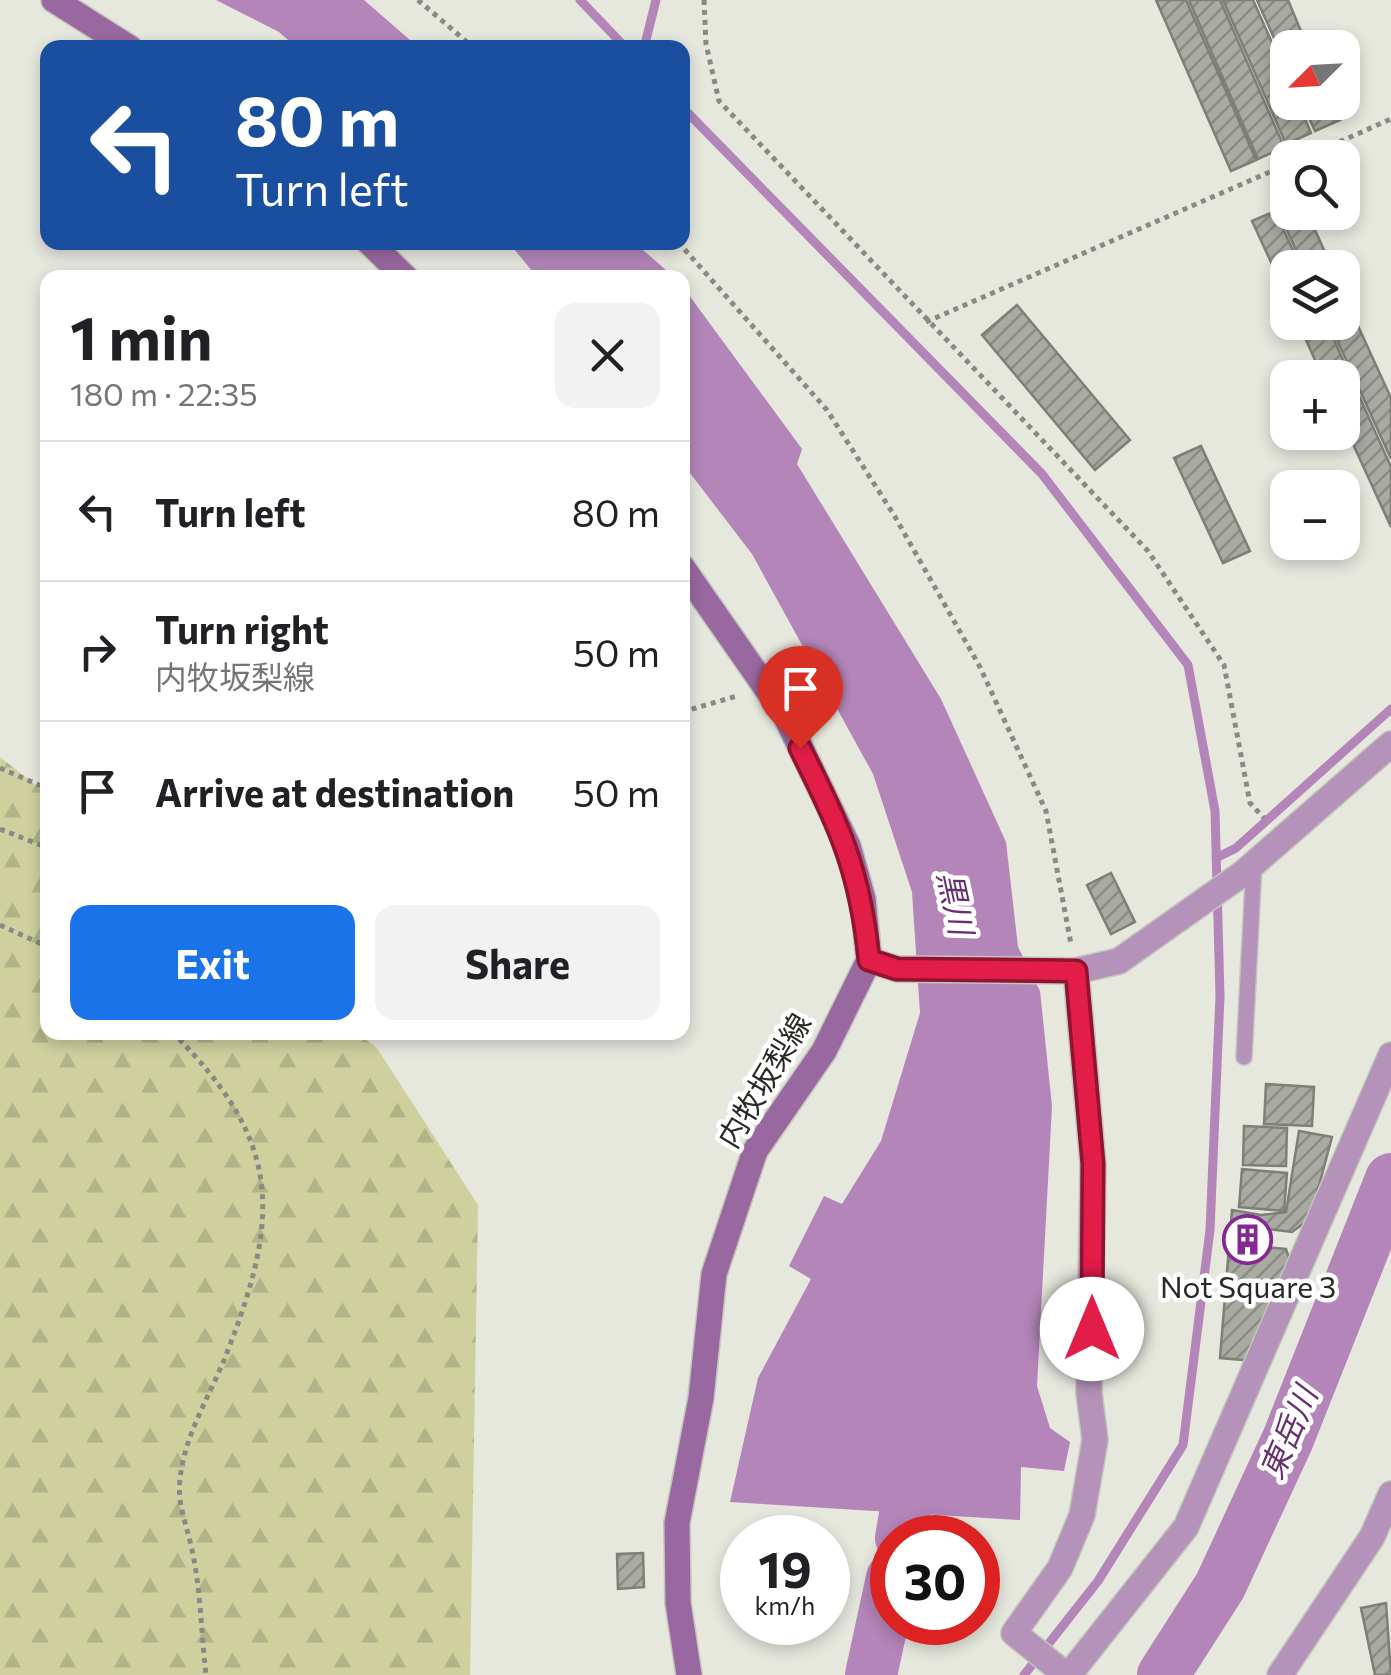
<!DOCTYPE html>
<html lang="en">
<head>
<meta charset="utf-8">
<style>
	:root { --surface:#fff; --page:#f2f2f2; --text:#202124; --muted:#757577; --line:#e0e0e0; --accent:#1a73e8 }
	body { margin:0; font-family:Commissioner,"Noto Sans JP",sans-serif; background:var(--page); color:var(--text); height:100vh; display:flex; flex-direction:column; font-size:38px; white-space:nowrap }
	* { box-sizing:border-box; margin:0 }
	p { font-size:32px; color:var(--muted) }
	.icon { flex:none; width:55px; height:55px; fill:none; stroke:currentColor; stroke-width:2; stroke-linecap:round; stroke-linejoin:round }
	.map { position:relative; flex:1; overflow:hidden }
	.sheet { position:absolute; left:40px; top:270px; width:650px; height:770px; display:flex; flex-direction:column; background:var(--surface); border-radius:20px; box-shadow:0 5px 15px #0003 }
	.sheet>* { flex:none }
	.top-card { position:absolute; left:40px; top:40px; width:650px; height:210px; border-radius:20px; box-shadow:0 5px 15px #0003; background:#1a4fa0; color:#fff; overflow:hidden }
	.needle { width:65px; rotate:246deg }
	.fabs { position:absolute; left:1270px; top:30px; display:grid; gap:20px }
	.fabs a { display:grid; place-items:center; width:90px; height:90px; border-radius:20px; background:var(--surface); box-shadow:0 5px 15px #0003; font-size:50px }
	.speed { position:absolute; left:720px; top:1515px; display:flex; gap:20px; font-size:50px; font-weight:700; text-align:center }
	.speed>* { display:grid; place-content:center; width:130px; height:130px; border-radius:50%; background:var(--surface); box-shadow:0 5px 15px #0003; line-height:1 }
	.speed small { font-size:25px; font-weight:400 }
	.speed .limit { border:15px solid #d22; background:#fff; color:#111 }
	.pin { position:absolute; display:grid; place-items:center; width:85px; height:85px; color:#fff; margin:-102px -42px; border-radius:50% 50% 50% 0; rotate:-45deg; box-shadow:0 0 10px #0007 }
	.pin .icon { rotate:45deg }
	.me { position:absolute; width:110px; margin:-55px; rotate:0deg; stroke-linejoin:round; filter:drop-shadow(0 0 8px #0008) }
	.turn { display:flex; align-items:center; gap:35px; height:210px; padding:0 30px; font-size:45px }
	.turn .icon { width:130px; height:130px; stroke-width:2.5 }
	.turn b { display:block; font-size:70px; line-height:85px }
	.round { display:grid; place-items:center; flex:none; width:105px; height:105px; border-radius:20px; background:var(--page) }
	.headline { display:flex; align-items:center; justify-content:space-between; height:170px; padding:0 30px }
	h1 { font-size:60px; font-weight:700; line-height:75px }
	.cta { display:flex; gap:20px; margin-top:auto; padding:20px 30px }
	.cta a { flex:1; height:115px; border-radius:20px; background:var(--accent); color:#fff; font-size:40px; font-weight:700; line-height:115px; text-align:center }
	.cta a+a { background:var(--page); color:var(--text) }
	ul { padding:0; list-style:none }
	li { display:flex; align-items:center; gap:30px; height:140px; padding:0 30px; border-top:2px solid var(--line) }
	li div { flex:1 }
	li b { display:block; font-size:38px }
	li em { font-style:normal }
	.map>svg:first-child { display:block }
	.forest { fill:url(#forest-firs) }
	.water { fill:#b385b9 }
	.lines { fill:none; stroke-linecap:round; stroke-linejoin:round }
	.stream { stroke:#b385b9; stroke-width:9 }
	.river { stroke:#b385b9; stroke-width:52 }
	.building { fill:url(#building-hatch); stroke:#7e7f76; stroke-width:2.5 }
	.service-casing { stroke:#c4c5bc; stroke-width:18 }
	.minor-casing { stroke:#c4c5bc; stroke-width:28 }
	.secondary-casing { stroke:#c4c5bc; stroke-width:28 }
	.path { stroke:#898a83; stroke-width:5; stroke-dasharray:5 5; stroke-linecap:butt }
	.service { stroke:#b492b9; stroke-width:15 }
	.minor { stroke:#b492b9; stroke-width:25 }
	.secondary { stroke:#9a68a1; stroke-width:25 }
	.route-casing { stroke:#92132f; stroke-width:25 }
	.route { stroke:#e11d48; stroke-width:18 }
	.labels { text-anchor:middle; stroke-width:9; stroke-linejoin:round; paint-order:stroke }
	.street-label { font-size:30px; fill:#292a26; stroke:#fff }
	.poi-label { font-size:30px; fill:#292a26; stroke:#fff }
	.water-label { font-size:32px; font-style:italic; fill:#683070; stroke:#fff }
</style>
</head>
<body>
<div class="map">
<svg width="1391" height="1675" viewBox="0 0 1391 1675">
	<defs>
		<pattern id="forest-firs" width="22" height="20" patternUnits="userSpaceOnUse" patternTransform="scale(2.5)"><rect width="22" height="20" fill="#ced19e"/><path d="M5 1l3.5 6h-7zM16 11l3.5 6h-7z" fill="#b1b488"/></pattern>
		<pattern id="building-hatch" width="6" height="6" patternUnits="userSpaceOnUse" patternTransform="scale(2.5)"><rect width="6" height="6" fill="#a9aaa1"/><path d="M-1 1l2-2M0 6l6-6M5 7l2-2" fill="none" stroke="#8a8b83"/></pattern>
	</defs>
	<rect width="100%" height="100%" fill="#e6e7dd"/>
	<path class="forest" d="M0,757L47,794L48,1032L357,1033L377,1048L478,1205L470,1675H0Z"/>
	<path class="water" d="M216,0H364L418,47H296L279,32Z
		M509,243H635L674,277H537Z
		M683,287L802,449L797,464L941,699L1006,842L1018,947L1040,991L1052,1106L1037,1386L1050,1428L1070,1442L1064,1471L1021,1467L1020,1520L730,1502L758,1378L811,1279L789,1266L824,1196L842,1204L881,1141L920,1013L912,892L873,774L752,554L683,464Z"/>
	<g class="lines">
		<path class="stream" d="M580,0L626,48
			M644,48L656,0
			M682,107L1042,474L1188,665L1215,811L1220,996L1210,1230L1183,1445L1098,1581L1024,1675
			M1216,858L1236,848L1391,709"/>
		<path class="river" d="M901,1538L917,1445
			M871,1675L892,1578
			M1163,1675L1220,1586L1288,1439L1391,1179"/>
	</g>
	<path class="building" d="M1156,0H1186L1256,160L1231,171Z
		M1189,0H1220L1284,147L1258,159Z
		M1223,0H1253L1288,79V102H1298L1311,133L1286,144Z
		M1257,0H1288L1308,48H1288V69Z
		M1302,102H1332L1340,120L1315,131Z
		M1288,205V212H1307L1332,268H1304L1278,210Z
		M1275,211L1301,268H1288V299L1252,221Z
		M1342,291L1391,398V459L1329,322H1342Z
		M1017,305L1130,440L1095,470L982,335Z
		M1298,322H1326L1391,467V527L1342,420V378H1323Z
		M1201,446L1250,551L1223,563L1174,458Z
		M1111,873L1135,922L1111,934L1087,885Z
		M1266,1084L1314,1087L1312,1126L1264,1124Z
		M1244,1126L1287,1128L1286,1166L1243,1165Z
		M1299,1131L1332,1137L1310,1219L1292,1232L1268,1229L1266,1247L1286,1249L1292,1267L1254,1361L1220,1358L1232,1210L1261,1215L1286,1212Z
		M1242,1169L1287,1173L1284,1211L1239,1207Z
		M643,1553L644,1587L618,1589L617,1554Z
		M1386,1603L1391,1675H1375L1361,1608Z"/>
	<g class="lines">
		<defs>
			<path id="service" d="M1244,1057L1254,863"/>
			<path id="minor" d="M869,960L897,969L1076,971L1119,961L1242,874L1391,744
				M1066,1675L1014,1633L1060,1568L1082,1515L1095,1440L1089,1393L1093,1164L1076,971
				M1069,1675L1186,1527L1391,1055
				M1280,1675L1372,1537L1391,1494"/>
			<path id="secondary" d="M54,0L130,48
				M369,242L406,278
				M682,567L785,715L848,846L863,899L869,960L824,1051L755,1151L714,1274L701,1398L677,1523L678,1603L689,1675"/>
		</defs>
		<use href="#service" class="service-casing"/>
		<use href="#minor" class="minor-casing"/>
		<use href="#secondary" class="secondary-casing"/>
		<path class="path" d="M418,0L474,48
			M704,0L706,44L719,101L1148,551L1224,665L1250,803L1264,818
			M1303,158L1391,119
			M678,242L827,410L894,515L980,667L1046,811L1071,944
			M926,322L1288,164
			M682,712L737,696
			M0,768L48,789
			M0,829L48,848
			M0,925L48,947
			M172,1032C280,1139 282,1212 228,1350C212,1393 185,1432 180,1479C177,1504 186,1522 191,1546C201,1587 201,1633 206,1675"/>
		<use href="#service" class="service"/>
		<use href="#minor" class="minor"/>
		<use href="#secondary" class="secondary"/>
	</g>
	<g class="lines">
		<defs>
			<path id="route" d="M800,748C840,828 860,870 869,960L897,969L1076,971L1093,1164L1092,1329"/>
		</defs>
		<use href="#route" class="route-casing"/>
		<use href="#route" class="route"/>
	</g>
	<defs>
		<symbol id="building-ring" viewBox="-11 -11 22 22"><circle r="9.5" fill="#fff" stroke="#862893" stroke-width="1.5"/><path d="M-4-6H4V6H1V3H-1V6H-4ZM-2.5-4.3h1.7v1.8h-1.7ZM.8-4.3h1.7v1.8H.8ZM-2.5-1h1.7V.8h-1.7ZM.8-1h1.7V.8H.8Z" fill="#862893"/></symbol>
	</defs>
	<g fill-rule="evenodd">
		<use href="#building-ring" x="1220" y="1212" width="55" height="55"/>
	</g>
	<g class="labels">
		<g class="street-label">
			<text transform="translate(765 1081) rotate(-59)" y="10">内牧坂梨線</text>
		</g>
		<g class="poi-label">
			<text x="1248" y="1298">Not Square 3</text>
		</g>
		<g class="water-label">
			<text transform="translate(955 903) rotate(78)" y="11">黒川</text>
			<text transform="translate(1289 1433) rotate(-67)" y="11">東岳川</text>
		</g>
	</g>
</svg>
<div class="fabs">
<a><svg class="needle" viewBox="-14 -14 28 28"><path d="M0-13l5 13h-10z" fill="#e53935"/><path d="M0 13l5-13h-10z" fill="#757577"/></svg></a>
<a><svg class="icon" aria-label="search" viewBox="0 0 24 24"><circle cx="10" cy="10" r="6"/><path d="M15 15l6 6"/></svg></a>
<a><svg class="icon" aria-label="layers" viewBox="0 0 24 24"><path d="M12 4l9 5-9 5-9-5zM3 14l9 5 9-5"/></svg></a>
<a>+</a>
<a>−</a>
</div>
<div class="speed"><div>19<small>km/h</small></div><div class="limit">30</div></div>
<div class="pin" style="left:800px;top:748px;background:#d93025"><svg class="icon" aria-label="arrive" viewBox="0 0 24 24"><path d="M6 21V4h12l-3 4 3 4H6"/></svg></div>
<svg class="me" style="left:1092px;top:1329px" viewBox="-20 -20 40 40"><circle r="19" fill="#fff"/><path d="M0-13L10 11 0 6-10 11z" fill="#e11d48"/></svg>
<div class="top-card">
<div class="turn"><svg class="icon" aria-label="left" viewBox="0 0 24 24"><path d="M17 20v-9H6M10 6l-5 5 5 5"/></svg><div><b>80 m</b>Turn left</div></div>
</div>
<section class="sheet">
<div class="headline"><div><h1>1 min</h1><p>180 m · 22:35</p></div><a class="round"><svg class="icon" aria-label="close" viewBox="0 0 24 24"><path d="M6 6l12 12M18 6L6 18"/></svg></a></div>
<ul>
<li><svg class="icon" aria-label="left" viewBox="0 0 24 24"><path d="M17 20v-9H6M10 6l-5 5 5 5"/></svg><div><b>Turn left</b></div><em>80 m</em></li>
<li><svg class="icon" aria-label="right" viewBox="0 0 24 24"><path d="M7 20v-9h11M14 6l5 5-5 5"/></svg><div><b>Turn right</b><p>内牧坂梨線</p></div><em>50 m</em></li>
<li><svg class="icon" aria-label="arrive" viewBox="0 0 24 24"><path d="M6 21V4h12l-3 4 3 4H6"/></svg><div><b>Arrive at destination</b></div><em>50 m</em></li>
</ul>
<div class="cta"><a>Exit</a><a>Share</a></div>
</section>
</div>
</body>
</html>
